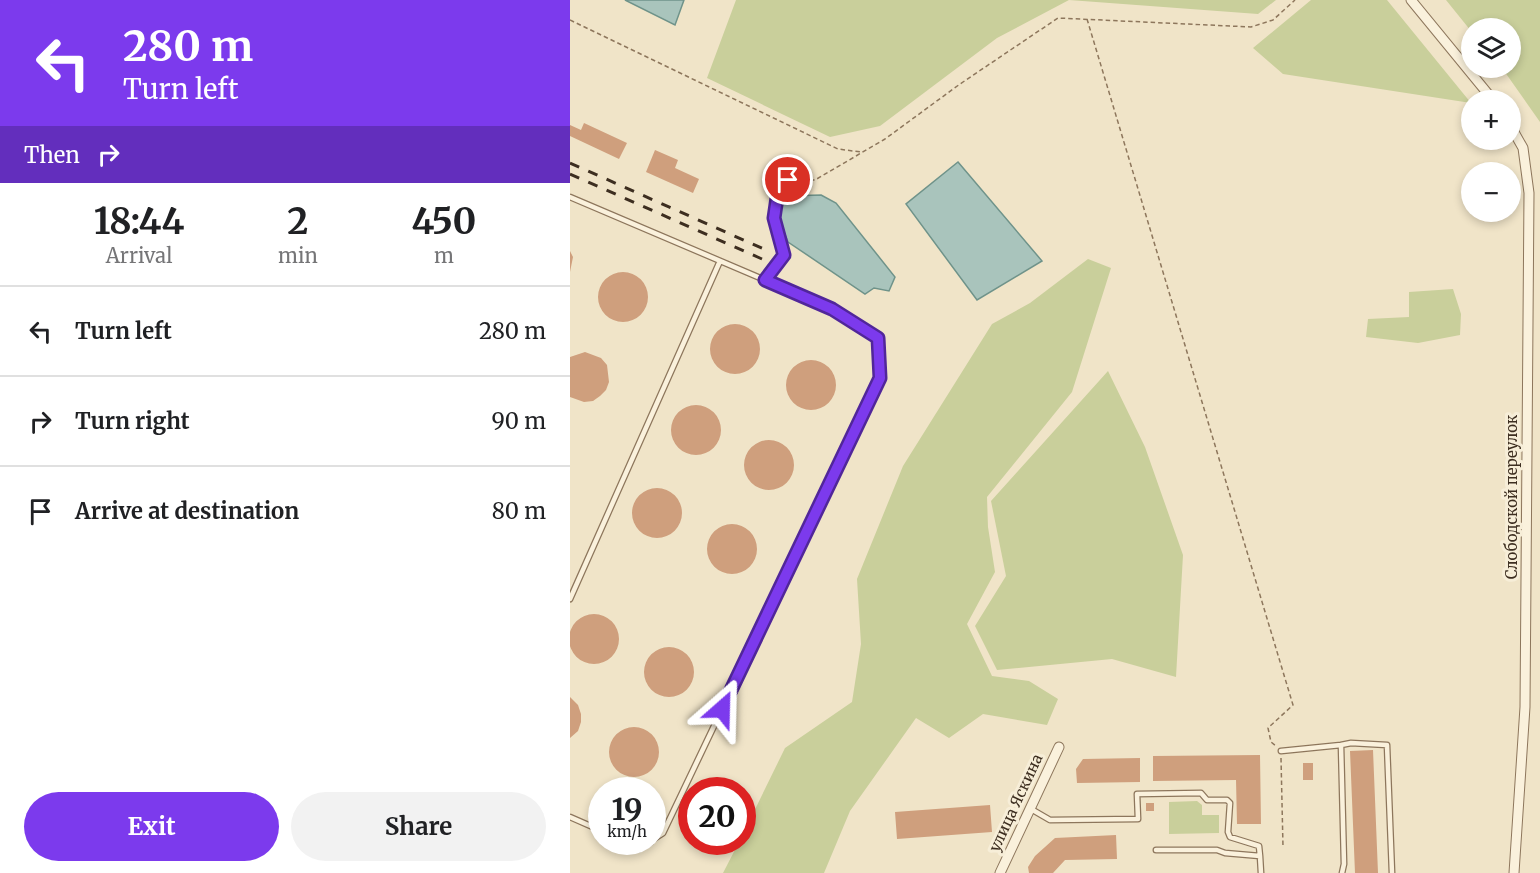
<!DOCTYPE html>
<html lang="en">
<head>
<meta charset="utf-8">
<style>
	:root { --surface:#fff; --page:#f2f2f2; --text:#202124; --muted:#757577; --line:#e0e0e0; --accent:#7c3aed }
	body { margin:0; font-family:Merriweather,serif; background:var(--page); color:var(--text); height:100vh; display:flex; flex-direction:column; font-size:22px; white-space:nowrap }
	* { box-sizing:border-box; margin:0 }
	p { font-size:20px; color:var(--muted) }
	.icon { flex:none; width:33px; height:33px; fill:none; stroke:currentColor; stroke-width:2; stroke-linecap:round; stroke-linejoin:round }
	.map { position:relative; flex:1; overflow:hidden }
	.drawer { display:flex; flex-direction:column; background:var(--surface); width:570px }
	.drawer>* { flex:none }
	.banner { background:#7c3aed; color:#fff; overflow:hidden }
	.tools { position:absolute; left:891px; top:18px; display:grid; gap:12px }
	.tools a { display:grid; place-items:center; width:60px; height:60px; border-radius:50%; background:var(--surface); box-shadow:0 3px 9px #0003; font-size:30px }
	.speed { position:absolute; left:18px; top:777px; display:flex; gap:12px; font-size:30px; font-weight:700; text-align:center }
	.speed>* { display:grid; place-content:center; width:78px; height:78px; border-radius:50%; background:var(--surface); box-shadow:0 3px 9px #0003; line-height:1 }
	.speed small { font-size:15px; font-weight:400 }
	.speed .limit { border:9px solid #d22; background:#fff; color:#111 }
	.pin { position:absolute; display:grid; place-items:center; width:51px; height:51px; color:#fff; margin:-26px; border:3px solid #fff; border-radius:50%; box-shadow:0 2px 6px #0007 }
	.me { position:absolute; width:66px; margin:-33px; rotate:25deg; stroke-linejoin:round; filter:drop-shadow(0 0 4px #0008) }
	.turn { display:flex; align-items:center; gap:21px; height:126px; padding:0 24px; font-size:27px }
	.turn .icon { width:78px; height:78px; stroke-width:2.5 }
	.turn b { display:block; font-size:42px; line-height:51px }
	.then { display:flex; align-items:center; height:57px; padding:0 24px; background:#0003; gap:12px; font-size:22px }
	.eta { display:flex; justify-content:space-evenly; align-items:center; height:102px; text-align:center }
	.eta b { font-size:36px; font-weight:700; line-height:42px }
	.button { display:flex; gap:12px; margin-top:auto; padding:12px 24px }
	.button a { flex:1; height:69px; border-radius:36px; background:var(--accent); color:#fff; font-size:24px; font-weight:700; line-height:69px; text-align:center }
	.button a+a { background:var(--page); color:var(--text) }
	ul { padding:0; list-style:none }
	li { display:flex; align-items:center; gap:18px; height:90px; padding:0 24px; border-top:2px solid var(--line) }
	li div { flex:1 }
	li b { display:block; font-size:22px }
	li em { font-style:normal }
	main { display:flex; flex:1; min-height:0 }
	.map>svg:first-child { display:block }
	.green { fill:#c9cf9b }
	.water { fill:#a9c4bc; stroke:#6f938a; stroke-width:1.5 }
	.building { fill:#cf9f7d }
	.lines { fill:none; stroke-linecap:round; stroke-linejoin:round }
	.lane-casing { stroke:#8d765c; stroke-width:7 }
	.street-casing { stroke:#8d765c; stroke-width:11 }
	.path { stroke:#8d765c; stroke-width:1.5; stroke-dasharray:4.5 3; stroke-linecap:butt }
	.lane { stroke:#faf1dc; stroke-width:4.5 }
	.street { stroke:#faf1dc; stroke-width:9 }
	.rail { stroke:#3d2e20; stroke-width:3; stroke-dasharray:10 10; stroke-linecap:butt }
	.route-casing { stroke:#51269a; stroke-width:15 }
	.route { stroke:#7c3aed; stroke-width:10 }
	.labels { text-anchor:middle; stroke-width:6; stroke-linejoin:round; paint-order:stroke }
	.street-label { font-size:15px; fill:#3d2e20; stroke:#f7eed8 }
</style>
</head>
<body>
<main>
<section class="drawer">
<div class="banner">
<div class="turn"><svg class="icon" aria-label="left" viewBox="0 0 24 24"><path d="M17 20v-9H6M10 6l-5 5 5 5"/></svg><div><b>280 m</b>Turn left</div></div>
<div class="then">Then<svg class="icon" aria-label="right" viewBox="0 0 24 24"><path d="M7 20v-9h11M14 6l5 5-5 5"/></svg></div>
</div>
<div class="eta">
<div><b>18:44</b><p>Arrival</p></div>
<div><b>2</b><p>min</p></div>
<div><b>450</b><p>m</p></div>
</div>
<ul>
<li><svg class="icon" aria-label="left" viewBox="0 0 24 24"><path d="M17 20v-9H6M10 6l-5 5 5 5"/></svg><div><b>Turn left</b></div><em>280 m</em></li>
<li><svg class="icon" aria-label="right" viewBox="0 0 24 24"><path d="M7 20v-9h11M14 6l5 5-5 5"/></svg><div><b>Turn right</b></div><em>90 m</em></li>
<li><svg class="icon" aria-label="arrive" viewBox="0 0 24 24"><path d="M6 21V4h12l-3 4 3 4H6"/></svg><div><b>Arrive at destination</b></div><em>80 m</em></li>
</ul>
<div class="button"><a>Exit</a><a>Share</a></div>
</section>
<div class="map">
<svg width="970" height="873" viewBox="0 0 970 873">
	<rect width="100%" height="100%" fill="#f0e4c8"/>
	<path class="green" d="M166,0H706L688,14L499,0L427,38L310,126L260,137L137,78Z
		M741,0H817L901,103L713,74L683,48Z
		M876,0H970V122L932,68H940V28H902L901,31Z
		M518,259L541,268L502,392L417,497L418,527L425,572L397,624L422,676L459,681L488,699L477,725L413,714L379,738L346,718L280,811L254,873H153L169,842H172L173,834L215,748L282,702L291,644L287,579L333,466L422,324L460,303Z
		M883,289L891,314L890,335L848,343L796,337L798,319L839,317V292Z
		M538,371L575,447L613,555L606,677L542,659L427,670L405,626L436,576L421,501Z
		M627,801L632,805V815H649V833L599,834V802Z"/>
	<path class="water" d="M55,0H114L105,25Z
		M388,162L472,261L407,300L336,204Z
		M251,195L266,203L325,277L319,291L304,288L295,294L218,242L208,217L213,196Z"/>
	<path class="building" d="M14,123L57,143L49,159L0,136V125L11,130Z
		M85,150L108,160L105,168L129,179L123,193L76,172Z
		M0,251L3,257L0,272Z
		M28 297a25 25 0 1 1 50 0a25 25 0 1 1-50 0Z
		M140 349a25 25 0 1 1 50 0a25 25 0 1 1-50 0Z
		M15,352L31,358L37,365L39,382L36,390L30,396L23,401L14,402L0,397V357Z
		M216 385a25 25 0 1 1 50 0a25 25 0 1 1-50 0Z
		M101 430a25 25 0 1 1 50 0a25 25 0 1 1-50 0Z
		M174 465a25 25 0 1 1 50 0a25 25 0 1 1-50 0Z
		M62 513a25 25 0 1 1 50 0a25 25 0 1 1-50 0Z
		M137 549a25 25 0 1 1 50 0a25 25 0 1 1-50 0Z
		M-1 639a25 25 0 1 1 50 0a25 25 0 1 1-50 0Z
		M74 672a25 25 0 1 1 50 0a25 25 0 1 1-50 0Z
		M0,697L8,705L11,714V722L8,731L0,738Z
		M39 752a25 25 0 1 1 50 0a25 25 0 1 1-50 0Z
		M803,750L808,873H785L780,751Z
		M690,755L691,824H667L666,780L583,781V756Z
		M570,758V782L507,783L506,769L513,759Z
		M733,763H743V780H733Z
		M576,803H584V811H576Z
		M420,805L422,832L327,839L325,812Z
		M546,835L547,859L495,860L483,873H459L458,867L465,856L485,838Z"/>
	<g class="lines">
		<defs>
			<path id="lane" d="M0,197L195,280L214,255L204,218L208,191L218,179
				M0,599L150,261
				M771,745L781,743L817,745L822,873
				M711,751L771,745L774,864L772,873
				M461,809L480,820L568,819L567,794L631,793L637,800H657L660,803L658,832L660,837L689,846L690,856
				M0,817L32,831
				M82,840L93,833L310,378L308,338L262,309L195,280
				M53,842L69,849L81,842
				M586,850H647L655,853L690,856L691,873"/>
			<path id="street" d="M841,0L923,100
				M940,125L953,148L959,193L955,707L944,873
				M430,873L489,747"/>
		</defs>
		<use href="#lane" class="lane-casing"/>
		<use href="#street" class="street-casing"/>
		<path class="path" d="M517,19L723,705L698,728L701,742L706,746
			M0,20L268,149L291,152
			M225,180H245L315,139L390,84L488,18L681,27L703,20L725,0
			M711,758L713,847"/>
		<use href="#lane" class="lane"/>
		<use href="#street" class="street"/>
		<path class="rail" d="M0,163L196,250
			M0,174L192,259"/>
	</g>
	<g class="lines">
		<defs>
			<path id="route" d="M152,709L310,378L308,338L262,309L195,280L214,255L204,218L208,191L218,180"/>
		</defs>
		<use href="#route" class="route-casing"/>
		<use href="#route" class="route"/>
	</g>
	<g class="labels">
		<g class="street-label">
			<text transform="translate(942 497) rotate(-90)" y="5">Слободской переулок</text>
			<text transform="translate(446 803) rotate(-65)" y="5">улица Яскина</text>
		</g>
	</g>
</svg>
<div class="tools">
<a><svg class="icon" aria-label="layers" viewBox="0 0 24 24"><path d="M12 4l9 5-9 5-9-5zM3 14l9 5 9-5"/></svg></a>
<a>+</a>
<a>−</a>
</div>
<div class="speed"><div>19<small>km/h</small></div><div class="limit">20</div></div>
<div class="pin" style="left:218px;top:180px;background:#d93025"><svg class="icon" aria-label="arrive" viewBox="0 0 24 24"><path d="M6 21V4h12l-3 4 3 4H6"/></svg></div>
<svg class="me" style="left:152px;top:709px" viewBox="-20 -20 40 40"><path d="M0-17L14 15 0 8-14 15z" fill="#7c3aed" stroke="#fff" stroke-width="4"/></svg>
</div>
</main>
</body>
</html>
